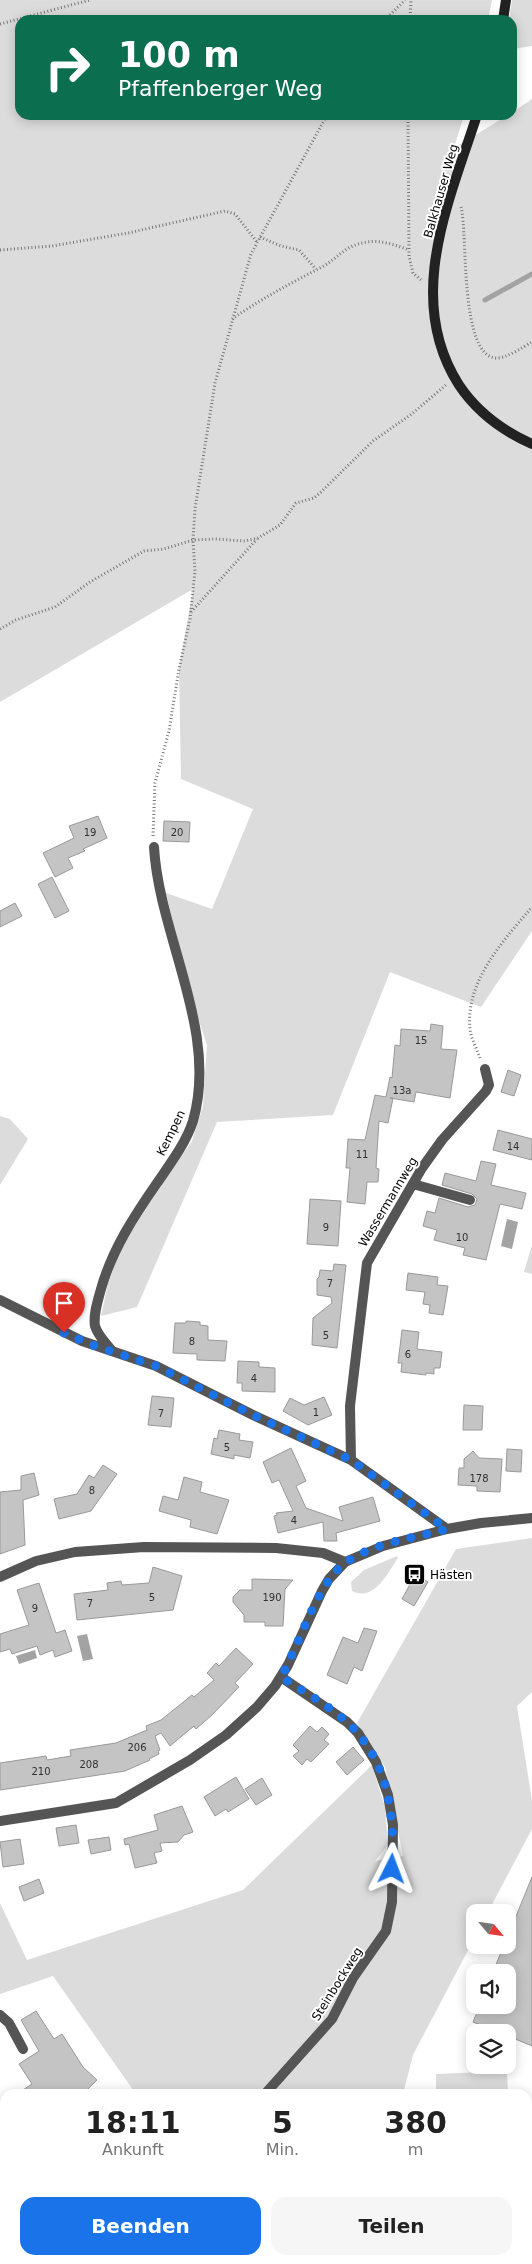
<!DOCTYPE html>
<html lang="de">
<head>
<meta charset="utf-8">
<style>
	:root { --surface:#fff; --page:#f6f6f6; --text:#222; --muted:#767676; --accent:#1a73e8 }
	body { margin:0; font-family:"DejaVu Sans",sans-serif; background:var(--page); color:var(--text); height:100vh; display:flex; flex-direction:column; font-size:19px; white-space:nowrap }
	* { box-sizing:border-box; margin:0 }
	p { font-size:16px; color:var(--muted) }
	.icon { flex:none; width:28px; height:28px; fill:none; stroke:currentColor; stroke-width:2; stroke-linecap:round; stroke-linejoin:round }
	.map { position:relative; flex:1; overflow:hidden }
	.details { position:absolute; left:0px; top:2089px; width:532px; height:176px; display:flex; flex-direction:column; background:var(--surface); border-radius:15px 15px 0 0; box-shadow:0 2px 12px #0003 }
	.details>* { flex:none }
	.banner { position:absolute; left:15px; top:15px; width:502px; height:105px; border-radius:15px; box-shadow:0 2px 12px #0003; background:#0b6e4f; color:#fff; overflow:hidden }
	.needle { width:32px; rotate:119deg }
	.buttons { position:absolute; left:466px; top:1904px; display:grid; gap:10px }
	.buttons a { display:grid; place-items:center; width:50px; height:50px; border-radius:10px; background:var(--surface); box-shadow:0 2px 12px #0003; font-size:25px }
	.pin { position:absolute; display:grid; place-items:center; width:42px; height:42px; color:#fff; margin:-51px -21px; border-radius:50% 50% 50% 0; rotate:-45deg; box-shadow:0 0 5px #0007 }
	.pin .icon { rotate:45deg }
	.me { position:absolute; width:55px; margin:-28px; rotate:3deg; stroke-linejoin:round; filter:drop-shadow(0 0 4px #0008) }
	.turn { display:flex; align-items:center; gap:18px; height:105px; padding:0 20px; font-size:22px }
	.turn .icon { width:65px; height:65px; stroke-width:2.5 }
	.turn b { display:block; font-size:35px; line-height:42px }
	.eta { display:flex; justify-content:space-evenly; align-items:center; height:85px; text-align:center }
	.eta b { font-size:30px; font-weight:800; line-height:35px }
	.primary-button { display:flex; gap:10px; margin-top:auto; padding:10px 20px }
	.primary-button a { flex:1; height:58px; border-radius:15px; background:var(--accent); color:#fff; font-size:20px; font-weight:800; line-height:58px; text-align:center }
	.primary-button a+a { background:var(--page); color:var(--text) }
	.map>svg:first-child { display:block }
	.green { fill:#dcdcdc }
	.water { fill:#a3a3a3 }
	.lines { fill:none; stroke-linecap:round; stroke-linejoin:round }
	.stream { stroke:#a3a3a3; stroke-width:5 }
	.building { fill:#c4c4c4; stroke:#999 }
	.path { stroke:#777; stroke-width:3; stroke-dasharray:1 2.5; stroke-linecap:butt }
	.lane { stroke:#555; stroke-width:10 }
	.street { stroke:#555; stroke-width:10 }
	.secondary { stroke:#222; stroke-width:10 }
	.route { stroke:#1a73e8; stroke-width:9; stroke-dasharray:0 16.2 }
	.labels { text-anchor:middle; stroke-width:4; stroke-linejoin:round; paint-order:stroke }
	.number-label { font-size:10px; fill:#313131 }
	.street-label { font-size:12px; fill:#000; stroke:#fff }
	.poi-label { font-size:12px; fill:#000; stroke:#fff; text-anchor:start }
</style>
</head>
<body>
<div class="map">
<svg width="532" height="2264" viewBox="0 0 532 2264">
	<rect width="100%" height="100%" fill="#fff"/>
	<path class="green" d="M0,0H492L488,20H20V115H464L454,148L508,115H512L513,112L532,99V931L481,1007L390,972L333,1115L217,1122L137,1307L101,1316L108,1284L120,1250L146,1207L192,1141L203,1106L207,1045L191,997L166,893L212,909L253,809L181,779L179,669L193,589L0,702Z
		M512,0H532V46L513,49L512,20H509Z
		M0,1116L10,1119L28,1139L0,1185Z
		M532,1245V1274L524,1272Z
		M532,1538V1692L517,1706L532,1801V1829L488,1912H475V1937L413,2055L403,2094H136L53,1976L0,1994V1903L27,1960L243,1890L372,1765L385,1807L388,1845L375,1861L403,1856L385,1767L357,1723L456,1549Z
		M397,1556L398,1558C387,1574 374,1602 352,1591L351,1582L364,1570Z
		M507,2071L508,2094H436V2074Z
		M528,2132H532V2264H0V2205L5,2202V2260H528Z"/>
	<path class="water" d="M507,1219L518,1222L512,1249L501,1246Z
		M87,1634L93,1659L83,1661L77,1636Z
		M35,1650L37,1658L19,1664L16,1656Z"/>
	<g class="lines">
		<path class="stream" d="M485,300L532,274"/>
	</g>
	<path class="building" d="M98,816L107,838L83,849L85,851L68,858L73,868L55,877L43,853L74,838L69,826Z
		M164,821L190,822L189,842L163,841Z
		M52,877L69,911L55,918L38,884Z
		M15,903L22,916L0,927V911Z
		M431,1024L443,1026L441,1049L457,1050L450,1098L416,1092L414,1102L390,1098H393L388,1123L379,1121L376,1168L379,1169L378,1182H367L365,1204L347,1202L350,1168H346L348,1139L365,1140L375,1095L386,1097L390,1077L392,1078L395,1045L400,1046L401,1029L430,1031Z
		M508,1070L521,1075L514,1096L501,1092Z
		M498,1130L532,1139V1160L493,1150Z
		M481,1161L496,1164L491,1185L526,1193L522,1209L500,1204L486,1260L463,1255L465,1248L434,1240L437,1230L423,1226L427,1211L435,1213L439,1198L468,1207L475,1205L477,1199L472,1194L442,1185L445,1173L476,1181Z
		M310,1199L341,1201L338,1246L307,1244Z
		M334,1264L346,1265L337,1348L312,1345L313,1318L332,1303L331,1297L317,1295V1279L319,1277L320,1270L333,1271Z
		M408,1273L438,1277L437,1285L448,1286L443,1315L429,1313L430,1305L423,1304L425,1292L406,1290Z
		M186,1321L200,1322V1325L208,1326V1340L227,1341L225,1361L197,1360V1354L173,1353L175,1323H186Z
		M402,1330L419,1332L417,1349L442,1352L440,1368H434V1374L426,1373V1375L401,1372L402,1363H398Z
		M238,1361L259,1362V1367L275,1368V1392L242,1391V1383H237Z
		M152,1396L174,1398L171,1427L148,1425Z
		M324,1397L332,1415L308,1425L283,1411L290,1398L304,1405Z
		M464,1405L483,1406L482,1430H463Z
		M219,1430L240,1434L239,1440L253,1442L250,1458L234,1455V1459L211,1454L214,1438L217,1439Z
		M291,1448L306,1481L296,1486L306,1508L343,1521L339,1507L373,1497L380,1521L336,1533L337,1541H324L323,1522L278,1533L274,1516L277,1515L276,1513L293,1511L279,1480L272,1483L263,1462Z
		M507,1449L522,1450L521,1472L506,1471Z
		M473,1451L479,1458L502,1459L500,1492L477,1491V1486L458,1485L459,1468H464V1459Z
		M103,1465L117,1474L91,1511L59,1519L54,1499L77,1494L89,1475L94,1478Z
		M34,1473L39,1495L23,1500L25,1545L0,1554V1492L21,1490V1476Z
		M184,1477L202,1482L200,1492L229,1500L217,1534L190,1527L191,1520L159,1511L163,1496L178,1500Z
		M153,1567L182,1576L173,1610L77,1620L74,1594L108,1590L107,1583L121,1581L122,1585L149,1583Z
		M415,1575L428,1582L414,1606L402,1599Z
		M252,1579L293,1580L285,1589L283,1626H265V1622H244V1615L233,1602V1597L240,1590H252Z
		M39,1583L56,1633L65,1630L72,1651L55,1657L53,1650L40,1655L37,1646L12,1654L10,1649L0,1652V1634L29,1625L17,1590Z
		M364,1628L377,1631L362,1671L354,1667L347,1684L327,1675L343,1637L358,1643Z
		M236,1648L253,1664L235,1683L239,1687L212,1715L196,1729L194,1726L170,1746L161,1733L155,1736L160,1750L158,1751L159,1754L149,1759L150,1760L125,1771L0,1790V1763L46,1756L47,1760L71,1756L70,1750L116,1743L147,1730L146,1726L161,1720L192,1695L194,1697L214,1680L207,1673L216,1663L219,1666Z
		M310,1726L317,1732L322,1727L329,1734L324,1740L329,1744L311,1762L307,1759L302,1765L293,1756L299,1751L293,1745Z
		M353,1747L364,1760L347,1775L336,1762Z
		M236,1777L249,1799L228,1812L226,1809L215,1816L204,1797Z
		M262,1778L272,1795L256,1805L245,1789Z
		M182,1806L193,1832L184,1835L178,1842L160,1843L162,1851L154,1853L157,1863L135,1868L129,1844L125,1845L124,1839L158,1830L154,1815Z
		M76,1825L79,1843L59,1846L56,1828Z
		M109,1837L111,1850L91,1854L88,1840Z
		M20,1839L24,1864L3,1867L0,1842Z
		M532,1877V2046L508,2036V2032H498L473,2022L480,2005H508V1972H493L504,1945H508V1936Z
		M39,1879L44,1893L24,1901L19,1887Z
		M36,2011L54,2039L62,2034L83,2067L97,2080L83,2094H17L32,2084L19,2064L39,2051L21,2020Z"/>
	<g class="lines">
		<path class="path" d="M385,20L405,0
			M410,20L411,0
			M0,24L90,0
			M408,115L409,256L413,273L421,280
			M461,207C468,232 459,358 497,358C507,358 523,347 532,342
			M260,237L281,246L299,250L316,269
			M0,250L52,246L128,233L225,211L235,214L257,242
			M232,319C261,299 291,283 322,267C340,257 344,245 368,242C381,240 396,245 409,250
			M191,612L257,539
			M0,629L16,620L55,607L90,582L144,551L164,549L193,540L215,539L245,541L258,538L280,525L296,503L314,498L321,492L373,441L413,413L447,384
			M153,836L155,783L169,731L179,669L190,619L195,571L193,540L195,509L215,383L251,254L327,115
			M480,1058C477,1049 471,1039 470,1029C465,981 504,940 532,907
			M528,2181L532,2179
			M205,2260L209,2264
			M396,2264L399,2260"/>
		<path class="lane" d="M413,1184L470,1200
			M0,2015L9,2023L23,2049
			M265,2094L332,2019L353,1978L386,1931L392,1902L393,1825L388,1795L376,1762L358,1733L347,1722L281,1677"/>
		<path class="street" d="M0,1300L82,1341L156,1366L253,1415L351,1460L447,1529
			M112,1351C106,1343 98,1336 95,1326C93,1315 98,1300 101,1289C112,1250 134,1216 157,1183C170,1164 186,1143 193,1121C219,1031 159,936 154,847
			M351,1460L350,1406L367,1263L422,1168L442,1140L486,1091L489,1085L485,1069
			M0,1577L36,1561L75,1552L144,1547L276,1548L323,1553L345,1562
			M0,1821L116,1803L190,1760L226,1735L257,1707L275,1686L288,1665L322,1591L329,1579L345,1562L383,1546L447,1529L481,1523L532,1518"/>
		<path class="secondary" d="M503,20L506,0
			M477,115C449,202 404,299 459,385C477,412 503,431 532,444"/>
	</g>
	<g class="lines">
		<path class="route" d="M64,1333L95,1346L156,1366L253,1415L351,1460L447,1529C414,1538 373,1543 345,1563C317,1583 299,1646 281,1677C303,1691 328,1705 348,1723C389,1761 395,1816 392,1869"/>
	</g>
	<defs>
		<symbol id="bus-square" viewBox="-11 -11 22 22"><rect x="-9" y="-9" width="18" height="18" rx="4" fill="#000" stroke="#fff"/><path d="M-5-6H5V4H4V6H2V4H-2V6H-4V4H-5ZM-3.5-4V0h7V-4ZM-3.5 1.2v1.5H-2V1.2ZM2 1.2v1.5H3.5V1.2Z" fill="#fff"/></symbol>
	</defs>
	<g fill-rule="evenodd">
		<use href="#bus-square" x="402" y="1562" width="25" height="25"/>
	</g>
	<g class="labels">
		<g class="number-label">
			<text x="90" y="836">19</text>
			<text x="177" y="836">20</text>
			<text x="421" y="1044">15</text>
			<text x="402" y="1094">13a</text>
			<text x="513" y="1150">14</text>
			<text x="362" y="1158">11</text>
			<text x="326" y="1231">9</text>
			<text x="462" y="1241">10</text>
			<text x="330" y="1287">7</text>
			<text x="326" y="1339">5</text>
			<text x="192" y="1345">8</text>
			<text x="408" y="1358">6</text>
			<text x="254" y="1382">4</text>
			<text x="316" y="1416">1</text>
			<text x="161" y="1417">7</text>
			<text x="227" y="1451">5</text>
			<text x="479" y="1482">178</text>
			<text x="92" y="1494">8</text>
			<text x="294" y="1524">4</text>
			<text x="152" y="1601">5</text>
			<text x="272" y="1601">190</text>
			<text x="90" y="1607">7</text>
			<text x="35" y="1612">9</text>
			<text x="137" y="1751">206</text>
			<text x="89" y="1768">208</text>
			<text x="41" y="1775">210</text>
		</g>
		<g class="street-label">
			<text transform="translate(441 191) rotate(-74)" y="4">Balkhauser Weg</text>
			<text transform="translate(171 1133) rotate(-64)" y="4">Kempen</text>
			<text transform="translate(388 1202) rotate(-59)" y="4">Wassermannweg</text>
			<text transform="translate(337 1984) rotate(-58)" y="4">Steinbockweg</text>
		</g>
		<g class="poi-label">
			<text x="430" y="1579">Hästen</text>
		</g>
	</g>
</svg>
<div class="buttons">
<a><svg class="needle" viewBox="-14 -14 28 28"><path d="M0-13l5 13h-10z" fill="#e53935"/><path d="M0 13l5-13h-10z" fill="#767676"/></svg></a>
<a><svg class="icon" aria-label="sound" viewBox="0 0 24 24"><path d="M4 9h4l5-4v14l-5-4H4zM17 9q2 3 0 6"/></svg></a>
<a><svg class="icon" aria-label="layers" viewBox="0 0 24 24"><path d="M12 4l9 5-9 5-9-5zM3 14l9 5 9-5"/></svg></a>
</div>
<div class="pin" style="left:64px;top:1333px;background:#d93025"><svg class="icon" aria-label="arrive" viewBox="0 0 24 24"><path d="M6 21V4h12l-3 4 3 4H6"/></svg></div>
<svg class="me" style="left:392px;top:1869px" viewBox="-20 -20 40 40"><path d="M0-17L14 15 0 8-14 15z" fill="#1a73e8" stroke="#fff" stroke-width="4"/></svg>
<div class="banner">
<div class="turn"><svg class="icon" aria-label="right" viewBox="0 0 24 24"><path d="M7 20v-9h11M14 6l5 5-5 5"/></svg><div><b>100 m</b>Pfaffenberger Weg</div></div>
</div>
<section class="details">
<div class="eta">
<div><b>18:11</b><p>Ankunft</p></div>
<div><b>5</b><p>Min.</p></div>
<div><b>380</b><p>m</p></div>
</div>
<div class="primary-button"><a>Beenden</a><a>Teilen</a></div>
</section>
</div>
</body>
</html>
